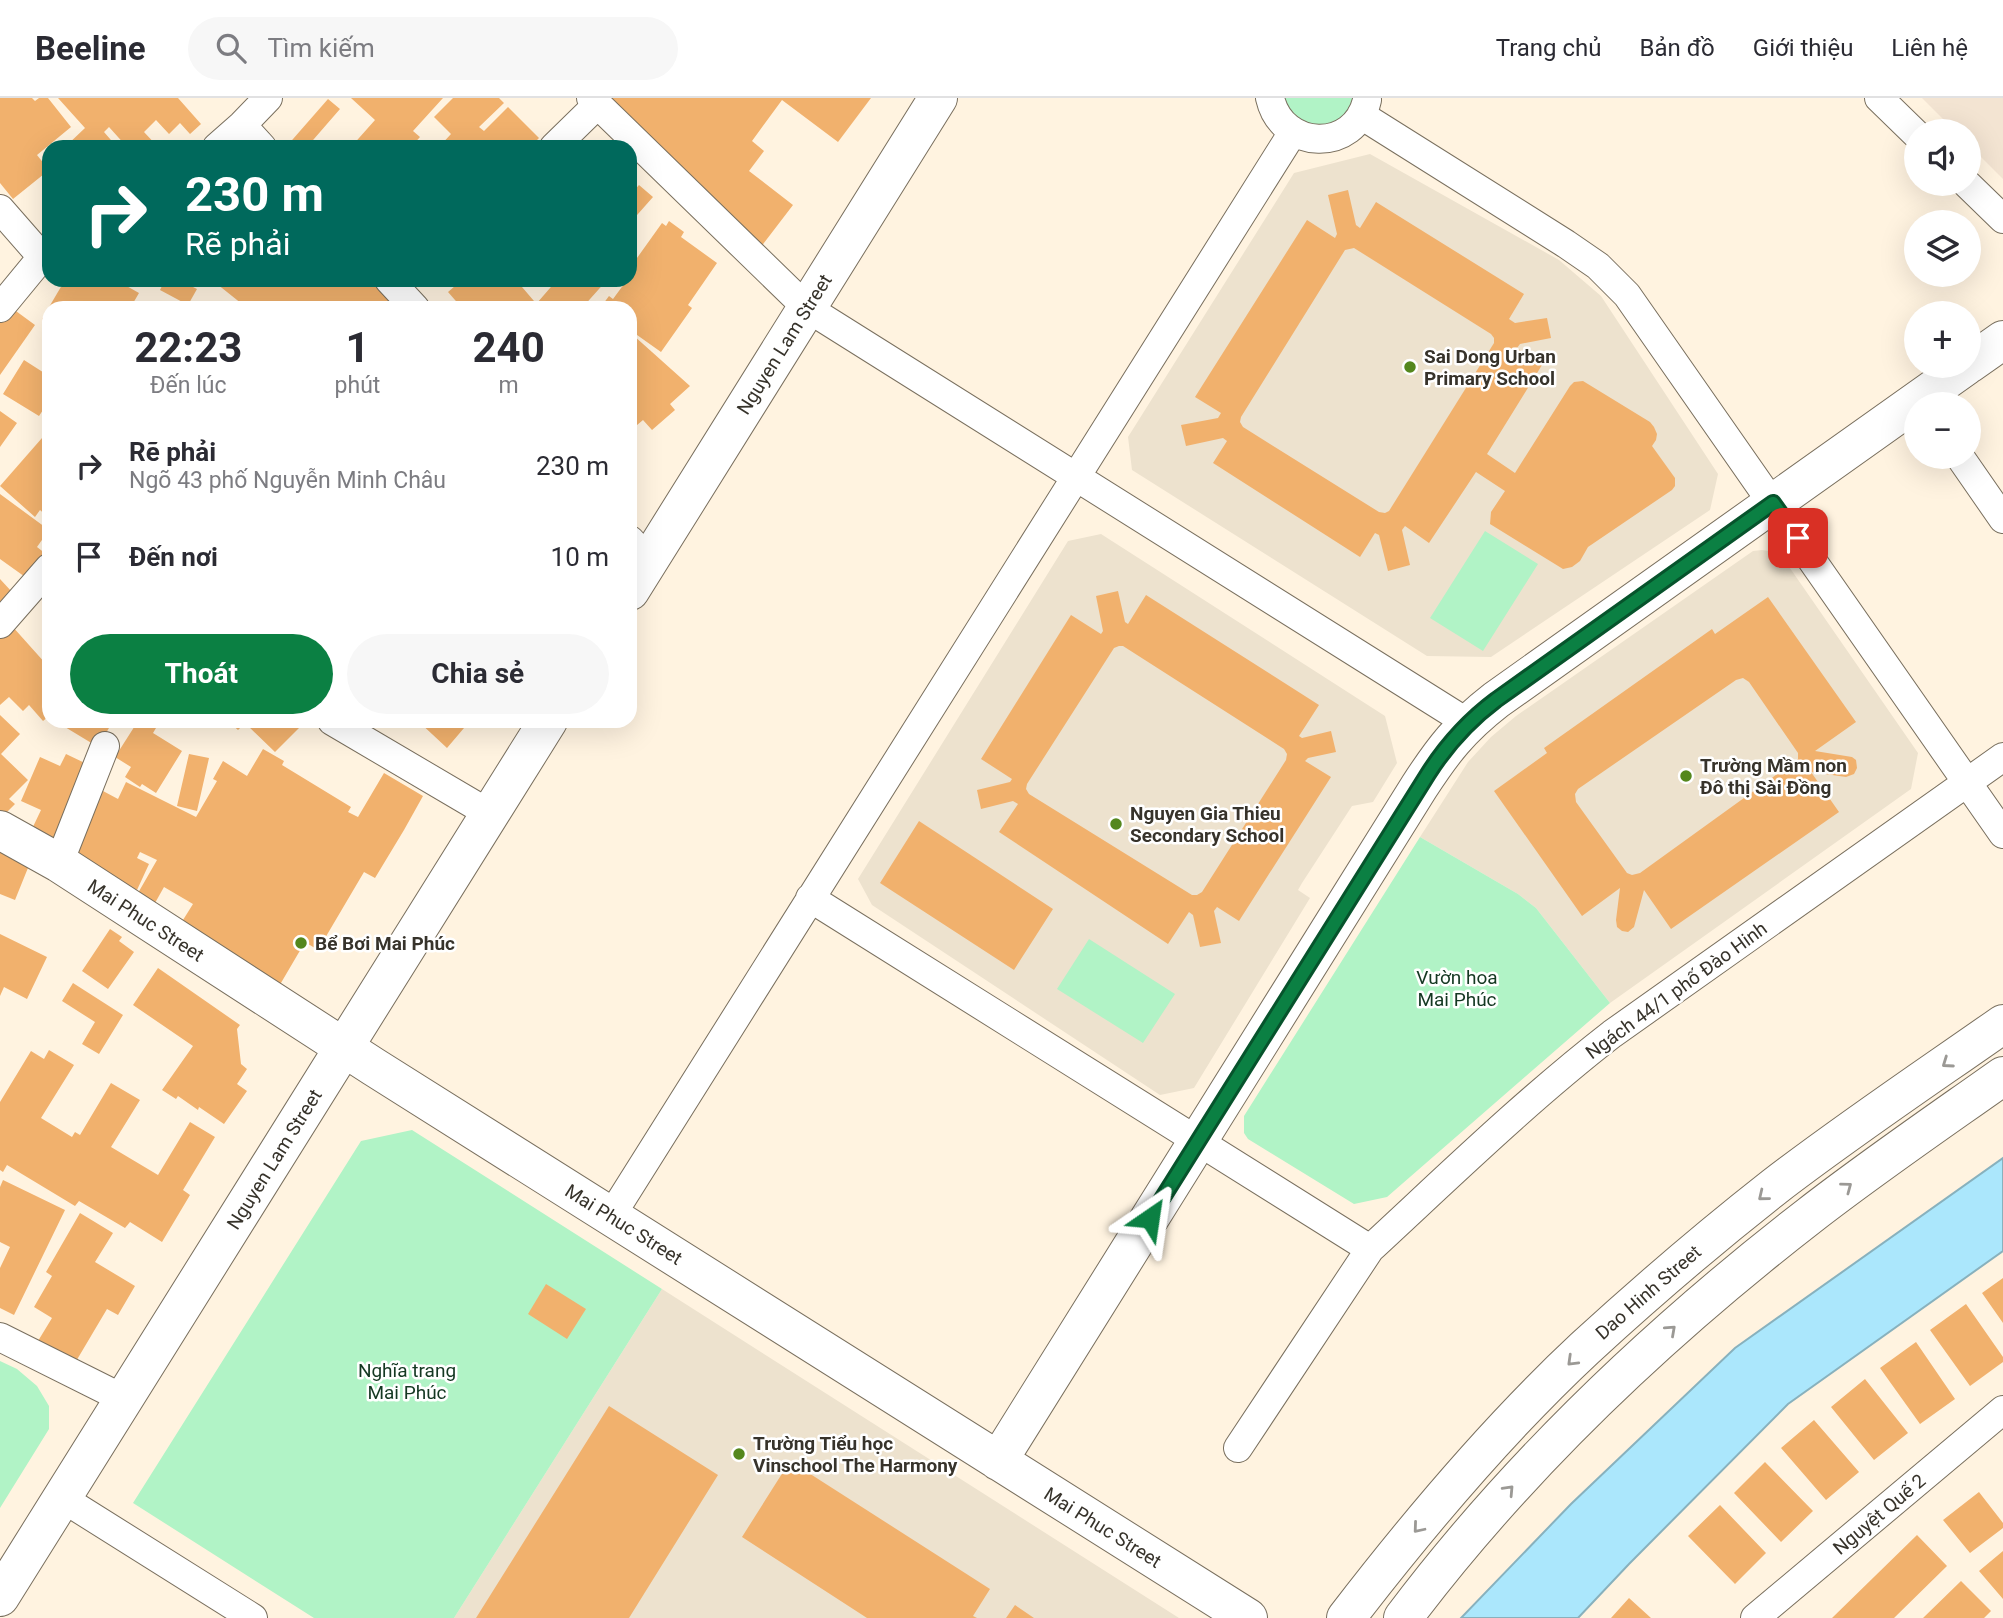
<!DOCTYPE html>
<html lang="vi">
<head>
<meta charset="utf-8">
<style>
	:root { --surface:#fff; --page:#f7f7f7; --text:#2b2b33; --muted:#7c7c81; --line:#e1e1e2; --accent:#0b8043 }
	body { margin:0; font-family:Roboto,sans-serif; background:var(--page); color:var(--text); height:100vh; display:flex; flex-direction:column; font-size:26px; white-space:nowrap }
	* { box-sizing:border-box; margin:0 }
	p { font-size:23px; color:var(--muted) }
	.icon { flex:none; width:38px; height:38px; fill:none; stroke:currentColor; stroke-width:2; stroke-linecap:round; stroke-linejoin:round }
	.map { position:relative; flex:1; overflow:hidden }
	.side { position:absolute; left:42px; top:203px; width:595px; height:427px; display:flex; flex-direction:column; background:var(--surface); border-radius:21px; box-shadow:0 7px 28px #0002 }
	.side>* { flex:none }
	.hud { position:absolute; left:42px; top:42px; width:595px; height:147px; border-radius:21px; box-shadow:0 7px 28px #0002; background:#00695c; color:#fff; overflow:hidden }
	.controls { position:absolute; left:1904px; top:21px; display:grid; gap:14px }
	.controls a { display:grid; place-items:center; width:77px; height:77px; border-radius:50%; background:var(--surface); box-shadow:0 7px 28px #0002; font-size:35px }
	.pin { position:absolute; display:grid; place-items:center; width:60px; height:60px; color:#fff; margin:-30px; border-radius:14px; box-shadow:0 4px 10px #0006 }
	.me { position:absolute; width:77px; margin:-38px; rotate:32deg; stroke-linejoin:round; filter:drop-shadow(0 0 5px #0008) }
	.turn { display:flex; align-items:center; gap:24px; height:147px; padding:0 28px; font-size:32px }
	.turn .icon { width:91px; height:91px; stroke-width:2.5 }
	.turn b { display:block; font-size:49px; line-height:60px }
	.eta { display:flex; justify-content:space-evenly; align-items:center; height:119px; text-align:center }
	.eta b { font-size:42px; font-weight:700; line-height:49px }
	.primary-button { display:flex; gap:14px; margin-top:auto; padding:14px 28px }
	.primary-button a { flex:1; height:80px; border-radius:42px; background:var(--accent); color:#fff; font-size:28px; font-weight:700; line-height:80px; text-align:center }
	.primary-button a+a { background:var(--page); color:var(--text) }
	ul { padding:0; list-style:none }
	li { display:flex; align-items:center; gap:21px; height:91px; padding:0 28px }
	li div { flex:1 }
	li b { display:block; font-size:26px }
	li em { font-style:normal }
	header { display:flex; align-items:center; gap:42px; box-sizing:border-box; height:98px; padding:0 35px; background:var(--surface); border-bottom:2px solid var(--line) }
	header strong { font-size:33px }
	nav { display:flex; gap:38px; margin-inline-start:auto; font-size:24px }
	.search { width:490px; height:63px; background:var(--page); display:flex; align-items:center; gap:18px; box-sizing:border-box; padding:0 24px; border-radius:38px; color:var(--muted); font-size:26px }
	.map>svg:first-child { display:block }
	.industrial { fill:#f3e4d2 }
	.education { fill:#ede2ce }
	.green { fill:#b1f3c6 }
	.water { fill:#abe7fc; stroke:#88b1bd; stroke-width:2 }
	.building { fill:#f1b16d; fill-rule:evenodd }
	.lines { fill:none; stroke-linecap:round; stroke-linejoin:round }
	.street-casing { stroke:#796f5e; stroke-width:30 }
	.secondary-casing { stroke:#796f5e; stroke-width:40 }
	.street { stroke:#fff; stroke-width:28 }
	.secondary { stroke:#fff; stroke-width:38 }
	.oneway { stroke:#9b9995 }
	.route-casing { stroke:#07532c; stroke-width:18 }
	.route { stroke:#0b8043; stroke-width:12 }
	.poi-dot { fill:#54871d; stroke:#fff; stroke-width:2.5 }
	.labels { text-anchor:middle; stroke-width:5; stroke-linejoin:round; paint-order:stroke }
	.street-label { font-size:19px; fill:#37332b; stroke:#fff }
	.poi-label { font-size:19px; font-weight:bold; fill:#37332b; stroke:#fff; text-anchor:start }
	.park-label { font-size:19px; fill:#143822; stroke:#fff }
</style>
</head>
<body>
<header>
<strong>Beeline</strong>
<div class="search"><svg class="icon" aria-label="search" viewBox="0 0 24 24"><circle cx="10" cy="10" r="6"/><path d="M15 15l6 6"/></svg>Tìm kiếm</div>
<nav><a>Trang chủ</a><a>Bản đồ</a><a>Giới thiệu</a><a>Liên hệ</a></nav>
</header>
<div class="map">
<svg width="2003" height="1520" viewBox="0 0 2003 1520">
	<rect width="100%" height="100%" fill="#fff3e0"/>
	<path class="industrial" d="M1922,0H2003V81L1969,47V33H1955Z"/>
	<path class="education" d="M1370,56L1559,162L1601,198L1718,376L1710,412L1491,559L1427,558L1132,372L1128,339L1294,75Z
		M1101,436L1385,618L1397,665L1373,704L1352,708L1302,785L1298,792L1310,800L1194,990L1160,997L872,807L858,781L1068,443Z
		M1762,452L1769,453L1783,460L1918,655L1911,691L1610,905L1536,810L1518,796L1420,739L1468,664L1491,639L1516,618L1753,453Z
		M662,1191L1179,1520H454Z"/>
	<path class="green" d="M1283,0H1355L1353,8L1336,25L1312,28L1291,16Z
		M1485,433L1538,466L1483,553L1430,520Z
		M1420,739L1518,796L1536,810L1610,905L1387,1099L1354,1106L1248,1041L1244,1035V1018Z
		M1089,841L1175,896L1143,945L1057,891Z
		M412,1032L662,1191L454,1520H314L133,1405L361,1043Z
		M0,1263L17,1271L37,1288L49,1308V1331L0,1410Z"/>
	<path class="water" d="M2003,1060V1153L1788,1306L1629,1466L1578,1520H1461L1571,1406L1735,1250Z"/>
	<path class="building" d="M0,0H32L35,3L39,0H48L71,29L37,57L49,72L13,101L0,85Z
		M58,0H178L201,26L190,36L180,25L169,36L156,22L144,34L158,49H127L109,29L104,34L117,49H65L85,30Z
		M351,0H443L413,33L420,39L411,49H351L375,22Z
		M453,0H499L504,5L479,29L484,33L508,9L539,40L530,49H439L451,36L434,19Z
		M602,0H871L838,44L782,2L752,43L764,53L749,73L793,107L760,150L635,39L642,30Z
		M328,1L340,11L307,49H286Z
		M639,87L653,99L630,125V95L631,96Z
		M1348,92L1356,127L1360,130L1376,104L1524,196L1509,221L1515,225L1547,220L1551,240L1520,246L1517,250L1542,267L1487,356L1515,375L1570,288L1574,284L1583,283L1650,324L1654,329L1657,336L1656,342L1652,348L1675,380V388L1672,392L1588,449L1580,463L1572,469L1563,471L1490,426L1491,414L1505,393L1476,374L1429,445L1405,428L1402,432L1410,467L1388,473L1379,437L1375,435L1360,459L1213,365L1227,343L1223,340L1186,348L1181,327L1218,320L1221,315L1195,299L1307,122L1335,140L1337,136L1328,97ZM1354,150L1491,236L1494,240V245L1389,413L1385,415L1379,414L1243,329L1240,324L1241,319L1345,152Z
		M669,123L684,134L681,139L717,165L688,207L692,210L661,254L630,232V210H600L609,198L613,201L627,182H630V177L636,169L632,167L662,125L666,128Z
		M65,182H116L139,195L132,207L137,210H49V225L42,221Z
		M165,182H186L185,185L197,191L188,207L160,192Z
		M212,182H249L253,186L256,182H384L401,210H247Z
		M462,182H516L540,210H462L448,194Z
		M557,182H607L582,210H543L537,205Z
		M5,205L35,227L0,277V213Z
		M633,237L690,288L670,306L675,312L652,332L643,322L630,333V239Z
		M24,262L49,278V303L39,318L3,296Z
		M0,313L17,325L0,349Z
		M49,332V420L40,412L35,419L0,388Z
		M0,396L49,432L37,449L46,456L28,481L0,461Z
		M0,481L12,494L0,505Z
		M1118,493L1125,524L1128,526L1146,497L1319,607L1299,638L1302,640L1331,633L1336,654L1308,660L1305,663L1331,679L1239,823L1217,809L1214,813L1221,845L1200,849L1193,817L1189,814L1168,846L999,734L1018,706L1013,703L981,711L977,692L1010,684L1012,681L981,661L1071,517L1101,536L1103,533L1096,498ZM1119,548H1123L1284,651L1287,656L1286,662L1202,794L1197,797H1192L1029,696L1026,691L1027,686L1114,550Z
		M1768,499L1856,624L1815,653L1852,659L1856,662L1857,670L1854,676L1846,679L1811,674L1839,714L1671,831L1644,792L1634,829L1628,834L1622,833L1617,829L1616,822L1620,790L1582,818L1494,693L1547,655L1544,650L1712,531L1715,536ZM1743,580L1749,584L1798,655V661L1640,775L1632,777L1627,775L1576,704L1575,696L1578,691L1736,582Z
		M12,528L46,566L49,563V618L43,623L29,607L23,613L9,599L0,607V539Z
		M0,617L20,636L1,656L28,682L9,701L15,706L0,721Z
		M61,623H113L98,649L60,626Z
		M138,623H156L159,625L153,635L182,653L156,695L142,686L140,689L125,679L131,669L115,659Z
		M228,623H306L275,654L245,625L238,632Z
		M418,623H464L460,627L464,630L447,650Z
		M263,651L284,663L282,667L351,709L348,714L358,719L384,675L423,698L404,732L375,780L364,774L318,852L305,844L278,890L178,830L193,806L164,789L155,805L138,795L157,762L140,754L137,760L149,766L137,792L71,759L103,693L118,701L126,684L196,719L217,683L213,681L223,663L247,678Z
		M66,656L89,667L54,744L31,733L41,712L21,703L40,659L60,668Z
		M189,656L209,660L197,713L177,708Z
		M919,723L1053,811L1014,872L880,785Z
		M0,736L34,755L15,802L0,796Z
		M110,831L122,839L119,843L134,854L108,891L82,873Z
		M0,836L47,859L27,901L4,889L0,898Z
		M158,870L240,927L237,931L241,966L247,971L237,986L247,993L224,1026L199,1009L198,1012L178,998L176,1001L162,992L193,948L133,907Z
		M73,885L123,917L99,956L82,946L95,924L62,903Z
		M49,952L74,967L41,1020L72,1039L75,1034L80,1037L111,985L140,1002L111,1049L158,1077L190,1024L215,1039L183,1092L190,1097L162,1144L130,1124L125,1130L79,1103L75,1108L7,1067L3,1074L0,1072V1004L31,953L44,961Z
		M3,1082L65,1112L14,1217L0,1210V1170L10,1149L0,1144V1089Z
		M80,1115L113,1135L95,1164L135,1188L118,1217L107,1211L75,1265L38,1243L52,1220L34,1209L52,1178L46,1174Z
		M2003,1180V1225L1982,1195Z
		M546,1186L586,1211L567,1241L528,1216Z
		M1966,1206L2003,1259V1264L1970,1288L1930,1232Z
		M1916,1244L1955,1301L1920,1326L1880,1270Z
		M1865,1281L1908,1335L1874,1362L1831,1309Z
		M609,1308L718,1377L629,1520H476Z
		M1814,1322L1859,1374L1826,1402L1781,1350Z
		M790,1363L990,1491L973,1518L977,1520H867L742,1439Z
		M1765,1364L1813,1413L1781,1444L1734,1395Z
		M1979,1394L2003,1425V1430L1970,1455L1943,1422Z
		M1720,1407L1766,1455L1735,1486L1688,1438Z
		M1917,1437L1947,1468L1894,1520H1832Z
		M2003,1453V1501L1979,1473Z
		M1961,1483L1991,1513L1984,1520H1923Z
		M1629,1500L1651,1520H1611Z
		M1015,1507L1034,1520H1006Z"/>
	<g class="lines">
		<defs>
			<path id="street" d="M591,0L807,210L1468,625
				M1270,0C1282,53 1355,55 1367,2
				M1879,0L1916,36
				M1361,17L1566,146L1598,168L1627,197L2003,736
				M242,27L262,49
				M217,49L242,27L268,0
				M554,49L598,6
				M1967,86L2003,121
				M0,111L42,159L0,210
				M389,182L415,210
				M1960,359L2003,421
				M630,442L649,463
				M0,526L49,470
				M332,623L490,716
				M59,765L105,648
				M810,800L1370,1151L1238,1350
				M611,1118L1293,34
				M1370,1151C1449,1078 1527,1002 1612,936L2003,659
				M0,1239L124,1301
				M62,1400L253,1520
				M1755,1520L2003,1312"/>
			<path id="secondary" d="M1969,266L2003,242
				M630,493L938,0
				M0,732L59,765L374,969L1248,1520
				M998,1363L1419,689C1443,652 1460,630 1496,602L1966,268
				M0,1499L548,623
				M1346,1520C1419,1425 1497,1332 1585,1250C1646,1194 1709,1140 1774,1089C1848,1032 1926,980 2003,926
				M1403,1520C1518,1367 1658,1235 1809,1118C1872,1069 1938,1024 2003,978"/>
		</defs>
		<use href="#street" class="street-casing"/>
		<use href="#secondary" class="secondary-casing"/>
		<use href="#street" class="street"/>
		<use href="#secondary" class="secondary"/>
	</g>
	<defs><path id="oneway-chevron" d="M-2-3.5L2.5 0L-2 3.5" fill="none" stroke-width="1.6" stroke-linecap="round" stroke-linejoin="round" transform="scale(1.75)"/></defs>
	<g class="oneway">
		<use href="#oneway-chevron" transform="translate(1947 965) rotate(145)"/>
		<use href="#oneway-chevron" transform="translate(1847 1089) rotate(-37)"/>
		<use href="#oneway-chevron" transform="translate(1763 1098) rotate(141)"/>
		<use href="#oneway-chevron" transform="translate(1671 1232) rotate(-42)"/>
		<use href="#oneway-chevron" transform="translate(1572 1263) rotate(136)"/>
		<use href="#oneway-chevron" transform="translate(1509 1392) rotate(-47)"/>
		<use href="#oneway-chevron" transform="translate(1418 1430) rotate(130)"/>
	</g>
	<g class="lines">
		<defs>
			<path id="route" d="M1150,1120L1428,676C1447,646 1468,623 1496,602L1773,405L1798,440"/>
		</defs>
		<use href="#route" class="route-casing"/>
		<use href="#route" class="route"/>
	</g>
	<g class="poi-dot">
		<circle cx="1410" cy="269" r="7"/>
		<circle cx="1686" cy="678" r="7"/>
		<circle cx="1116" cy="726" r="7"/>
		<circle cx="301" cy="845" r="7"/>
		<circle cx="739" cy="1356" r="7"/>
	</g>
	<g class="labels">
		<g class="street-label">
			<text transform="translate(784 246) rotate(-58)" y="7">Nguyen Lam Street</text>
			<text transform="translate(146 822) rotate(33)" y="7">Mai Phuc Street</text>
			<text transform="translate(1676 892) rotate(-36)" y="7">Ngách 44/1 phố Đào Hinh</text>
			<text transform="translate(274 1061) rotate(-58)" y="7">Nguyen Lam Street</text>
			<text transform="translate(624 1126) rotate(32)" y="7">Mai Phuc Street</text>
			<text transform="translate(1648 1194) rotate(-41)" y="7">Dao Hinh Street</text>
			<text transform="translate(1879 1416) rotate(-40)" y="7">Nguyệt Quế 2</text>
			<text transform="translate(1103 1429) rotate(32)" y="7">Mai Phuc Street</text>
		</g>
		<g class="poi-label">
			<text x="1424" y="265">Sai Dong Urban<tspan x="1424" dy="22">Primary School</tspan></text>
			<text x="1700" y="674">Trường Mầm non<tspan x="1700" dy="22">Đô thị Sài Đồng</tspan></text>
			<text x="1130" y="722">Nguyen Gia Thieu<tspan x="1130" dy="22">Secondary School</tspan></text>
			<text x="315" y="852">Bể Bơi Mai Phúc</text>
			<text x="753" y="1352">Trường Tiểu học<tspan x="753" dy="22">Vinschool The Harmony</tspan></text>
		</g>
		<g class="park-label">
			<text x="1457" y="886">Vườn hoa<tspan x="1457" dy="22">Mai Phúc</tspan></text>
			<text x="407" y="1279">Nghĩa trang<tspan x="407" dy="22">Mai Phúc</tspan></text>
		</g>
	</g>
</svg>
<div class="controls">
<a><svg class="icon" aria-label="sound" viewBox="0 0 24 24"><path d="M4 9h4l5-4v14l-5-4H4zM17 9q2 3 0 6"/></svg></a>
<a><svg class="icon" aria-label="layers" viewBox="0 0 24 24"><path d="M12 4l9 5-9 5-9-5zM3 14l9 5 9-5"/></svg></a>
<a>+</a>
<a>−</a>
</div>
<div class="pin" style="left:1798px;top:440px;background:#d93025"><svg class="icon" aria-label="arrive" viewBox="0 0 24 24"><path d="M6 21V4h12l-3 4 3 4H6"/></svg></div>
<svg class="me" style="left:1150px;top:1120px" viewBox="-20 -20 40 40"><path d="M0-17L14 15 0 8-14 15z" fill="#0b8043" stroke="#fff" stroke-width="4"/></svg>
<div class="hud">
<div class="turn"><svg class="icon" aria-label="right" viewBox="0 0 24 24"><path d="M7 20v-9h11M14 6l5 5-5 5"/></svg><div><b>230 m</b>Rẽ phải</div></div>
</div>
<section class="side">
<div class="eta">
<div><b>22:23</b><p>Đến lúc</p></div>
<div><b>1</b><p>phút</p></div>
<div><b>240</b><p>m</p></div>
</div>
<ul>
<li><svg class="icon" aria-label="right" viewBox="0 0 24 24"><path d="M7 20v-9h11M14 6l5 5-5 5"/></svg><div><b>Rẽ phải</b><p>Ngõ 43 phố Nguyễn Minh Châu</p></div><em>230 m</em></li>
<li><svg class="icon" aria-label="arrive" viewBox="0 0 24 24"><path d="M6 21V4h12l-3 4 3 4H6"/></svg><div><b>Đến nơi</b></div><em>10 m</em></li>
</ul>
<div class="primary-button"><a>Thoát</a><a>Chia sẻ</a></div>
</section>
</div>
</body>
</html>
